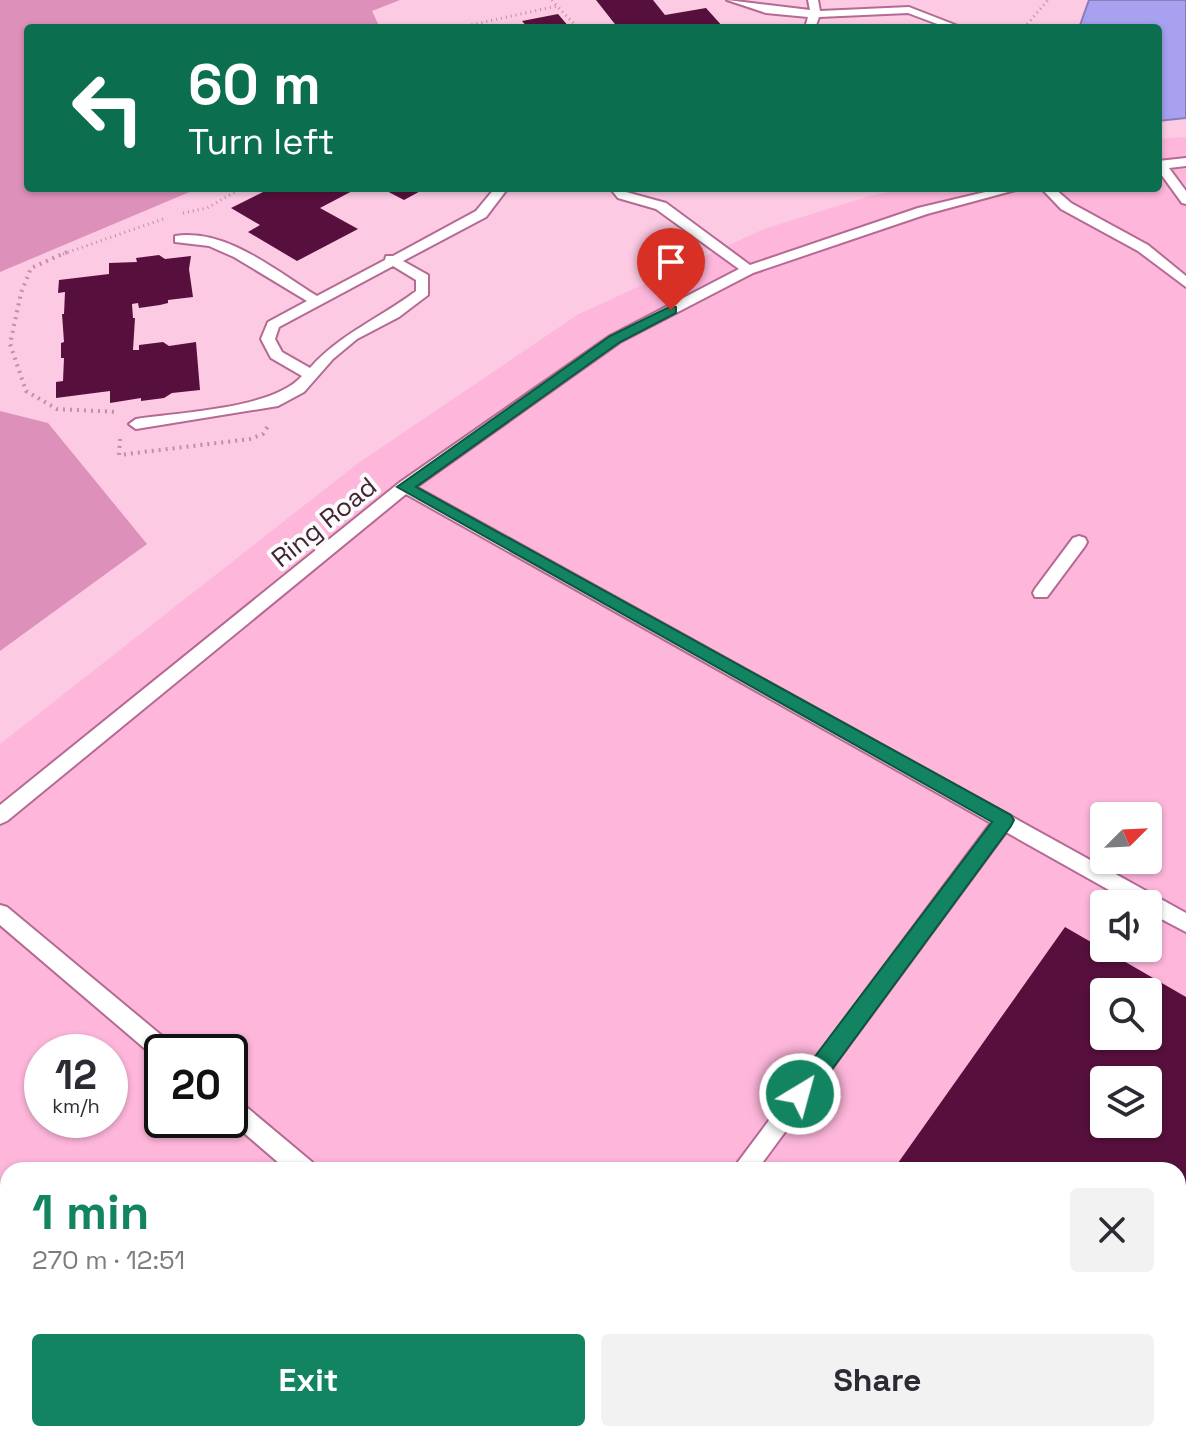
<!DOCTYPE html>
<html lang="en">
<head>
<meta charset="utf-8">
<style>
	:root { --surface:#fff; --page:#f2f2f3; --text:#2b2b33; --muted:#7c7c81; --accent:#128462 }
	body { margin:0; font-family:"Space Grotesk",sans-serif; background:var(--page); color:var(--text); height:100vh; display:flex; flex-direction:column; font-size:30px; white-space:nowrap }
	* { box-sizing:border-box; margin:0 }
	p { font-size:26px; color:var(--muted) }
	.icon { flex:none; width:44px; height:44px; fill:none; stroke:currentColor; stroke-width:2; stroke-linecap:round; stroke-linejoin:round }
	.map { position:relative; flex:1; overflow:hidden }
	.panel { position:absolute; left:0px; top:1162px; width:1186px; height:280px; display:flex; flex-direction:column; background:var(--surface); border-radius:24px 24px 0 0; box-shadow:0 2px 6px #0004 }
	.panel>* { flex:none }
	.guide { position:absolute; left:24px; top:24px; width:1138px; height:168px; border-radius:8px; box-shadow:0 2px 6px #0004; background:#0b6e4f; color:#fff; overflow:hidden }
	.needle { width:52px; rotate:66deg }
	.controls { position:absolute; left:1090px; top:802px; display:grid; gap:16px }
	.controls a { display:grid; place-items:center; width:72px; height:72px; border-radius:8px; background:var(--surface); box-shadow:0 2px 6px #0004; font-size:40px }
	.speed { position:absolute; left:24px; top:1034px; display:flex; gap:16px; font-size:40px; font-weight:700; text-align:center }
	.speed>* { display:grid; place-content:center; width:104px; height:104px; border-radius:50%; background:var(--surface); box-shadow:0 2px 6px #0004; line-height:1 }
	.speed small { font-size:20px; font-weight:400 }
	.speed .limit { border:4px solid #111; border-radius:12px; background:#fff; color:#111 }
	.pin { position:absolute; display:grid; place-items:center; width:68px; height:68px; color:#fff; margin:-82px -34px; border-radius:50% 50% 50% 0; rotate:-45deg; box-shadow:0 0 8px #0007 }
	.pin .icon { rotate:45deg }
	.me { position:absolute; width:88px; margin:-44px; rotate:37deg; stroke-linejoin:round; filter:drop-shadow(0 0 6px #0008) }
	.turn { display:flex; align-items:center; gap:28px; height:168px; padding:0 32px; font-size:36px }
	.turn .icon { width:104px; height:104px; stroke-width:2.5 }
	.turn b { display:block; font-size:56px; line-height:68px }
	.round { display:grid; place-items:center; flex:none; width:84px; height:84px; border-radius:8px; background:var(--page) }
	.overview { display:flex; align-items:center; justify-content:space-between; height:136px; padding:0 32px }
	h1 { font-size:48px; font-weight:700; line-height:60px; color:var(--accent) }
	.primary-button { display:flex; gap:16px; margin-top:auto; padding:16px 32px }
	.primary-button a { flex:1; height:92px; border-radius:8px; background:var(--accent); color:#fff; font-size:32px; font-weight:700; line-height:92px; text-align:center }
	.primary-button a+a { background:var(--page); color:var(--text) }
	.map>svg:first-child { display:block }
	.built { fill:#feb6db; fill-rule:evenodd }
	.green { fill:#dd91ba }
	.water { fill:#a7a1f0; stroke:#897cb8; stroke-width:2 }
	.building { fill:#57103d; fill-rule:evenodd }
	.lines { fill:none; stroke-linecap:round; stroke-linejoin:round }
	.lane-casing { stroke:#b56a93; stroke-width:4 }
	.path-far1 { stroke:#bc90a6; stroke-width:3; stroke-dasharray:1 4; stroke-linecap:butt }
	.path { stroke:#bc90a6; stroke-width:4; stroke-dasharray:2 5; stroke-linecap:butt }
	.lane { fill:#fff; fill-rule:evenodd }
	.route { fill:#128462; stroke:#0c5640; stroke-width:2 }
	.labels { text-anchor:middle; stroke-width:8; stroke-linejoin:round; paint-order:stroke }
	.street-label { font-size:26px; fill:#432435; stroke:#fbfbfb }
</style>
</head>
<body>
<div class="map">
<svg width="1186" height="1442" viewBox="0 0 1186 1442">
	<rect width="100%" height="100%" fill="#fccae3"/>
	<path class="built" d="M1186,137V1442H0V744L357,464L577,315L764,229L869,196L908,188H1158V139ZM1104,816H1148V860H1104ZM1104,904H1148V948H1104ZM1104,992H1148V1036H1104ZM42,1052H110V1120H42ZM162,1052H230V1120H162ZM1104,1080H1148V1124H1104ZM8,1170H1178V1434H8Z"/>
	<path class="green" d="M0,0H400L372,11L380,28H28V188H199L0,272Z
		M0,411L48,423L147,544L0,651Z"/>
	<path class="water" d="M1089,0H1186V118L1158,121V28H1079Z"/>
	<path class="building" d="M596,0H653L665,15L706,8L724,28H618Z
		M558,14L570,28H528L522,21Z
		M271,188H358L320,208L358,229L297,261L248,232L260,225L231,208Z
		M381,188H426L404,200Z
		M159,255L165,259L191,256L189,269L193,297L168,300V303L160,305L139,308L138,303L132,304L133,318H135L133,350H139V345L163,342L169,346L196,342L200,390L172,393L164,398L141,401V398L110,403V391L56,398V382L63,381L64,358H61V343L64,342L62,314H64L65,292L58,293L59,280L109,274V263L137,262L136,258Z
		M1065,927L1186,997V1442H834L825,1434H1178V1170H893ZM1104,992H1148V1036H1104ZM1104,1080H1148V1124H1104Z"/>
	<g class="lines">
		<defs>
			<path id="lane" d="M727,0L810,10L808,0H818L820,11L909,7L963,28H948L908,13L819,17L815,28H805L808,17L766,13Z
				M1186,158V166L1169,168L1186,191V204L1182,203L1158,170V161Z
				M495,188H508L486,217L403,261L428,275V295L399,317L357,339L333,359L304,392L278,406L136,429L129,424L136,419C181,412 273,409 302,376L271,358L261,339L268,322L307,301L234,257L209,246L175,242V236C226,228 276,271 317,296L385,260L386,256H393L476,211ZM393,266L416,280V291C380,318 340,334 310,368L282,352L275,339L279,327Z
				M610,188H623L626,192L666,203L750,265L918,208L1002,188H1023L927,214L753,273L620,342L416,487L1186,913V932L1148,912V904H1134L1006,832L757,1170H732L991,823L406,494L7,821L0,824V805L399,483L610,336L739,269L656,209L618,198Z
				M1041,188H1054L1071,203L1148,245L1186,276V287L1138,251L1061,209Z
				M1079,536L1085,538L1087,542L1085,546L1047,597H1035L1033,593L1035,589L1073,538Z
				M0,905L7,907L173,1045L176,1052H162V1061L157,1059L0,925Z
				M230,1097L238,1100L312,1162L315,1170H287L229,1120Z
				M602,1434H634L638,1442H606Z"/>
		</defs>
		<use href="#lane" class="lane-casing"/>
		<path class="path-far1" d="M552,0L557,6
			M457,28L557,6L578,28
			M1024,28L1048,0
			M183,213L207,208L242,188
			M63,254L166,218"/>
		<path class="path" d="M67,252L31,268L21,293L10,344L26,391L57,409L118,412
			M120,439L119,455L250,439L263,434L268,426"/>
		<use href="#lane" class="lane"/>
	</g>
	<path class="route" d="M671,306L676,307V313L620,342L416,487L1011,815L1014,820L1011,826L808,1102L800,1105L792,1102L789,1094L792,1087L992,822L397,487L610,336Z"/>
	<g class="labels">
		<g class="street-label">
			<text transform="translate(324 522) rotate(-39)" y="9">Ring Road</text>
		</g>
	</g>
</svg>
<div class="controls">
<a><svg class="needle" viewBox="-14 -14 28 28"><path d="M0-13l5 13h-10z" fill="#e53935"/><path d="M0 13l5-13h-10z" fill="#7c7c81"/></svg></a>
<a><svg class="icon" aria-label="sound" viewBox="0 0 24 24"><path d="M4 9h4l5-4v14l-5-4H4zM17 9q2 3 0 6"/></svg></a>
<a><svg class="icon" aria-label="search" viewBox="0 0 24 24"><circle cx="10" cy="10" r="6"/><path d="M15 15l6 6"/></svg></a>
<a><svg class="icon" aria-label="layers" viewBox="0 0 24 24"><path d="M12 4l9 5-9 5-9-5zM3 14l9 5 9-5"/></svg></a>
</div>
<div class="speed"><div>12<small>km/h</small></div><div class="limit">20</div></div>
<div class="pin" style="left:671px;top:310px;background:#d93025"><svg class="icon" aria-label="arrive" viewBox="0 0 24 24"><path d="M6 21V4h12l-3 4 3 4H6"/></svg></div>
<svg class="me" style="left:800px;top:1094px" viewBox="-20 -20 40 40"><circle r="17" fill="#128462" stroke="#fff" stroke-width="3"/><path d="M0-11L8 9 0 5-8 9z" fill="#fff"/></svg>
<div class="guide">
<div class="turn"><svg class="icon" aria-label="left" viewBox="0 0 24 24"><path d="M17 20v-9H6M10 6l-5 5 5 5"/></svg><div><b>60 m</b>Turn left</div></div>
</div>
<section class="panel">
<div class="overview"><div><h1>1 min</h1><p>270 m · 12:51</p></div><a class="round"><svg class="icon" aria-label="close" viewBox="0 0 24 24"><path d="M6 6l12 12M18 6L6 18"/></svg></a></div>
<div class="primary-button"><a>Exit</a><a>Share</a></div>
</section>
</div>
</body>
</html>
